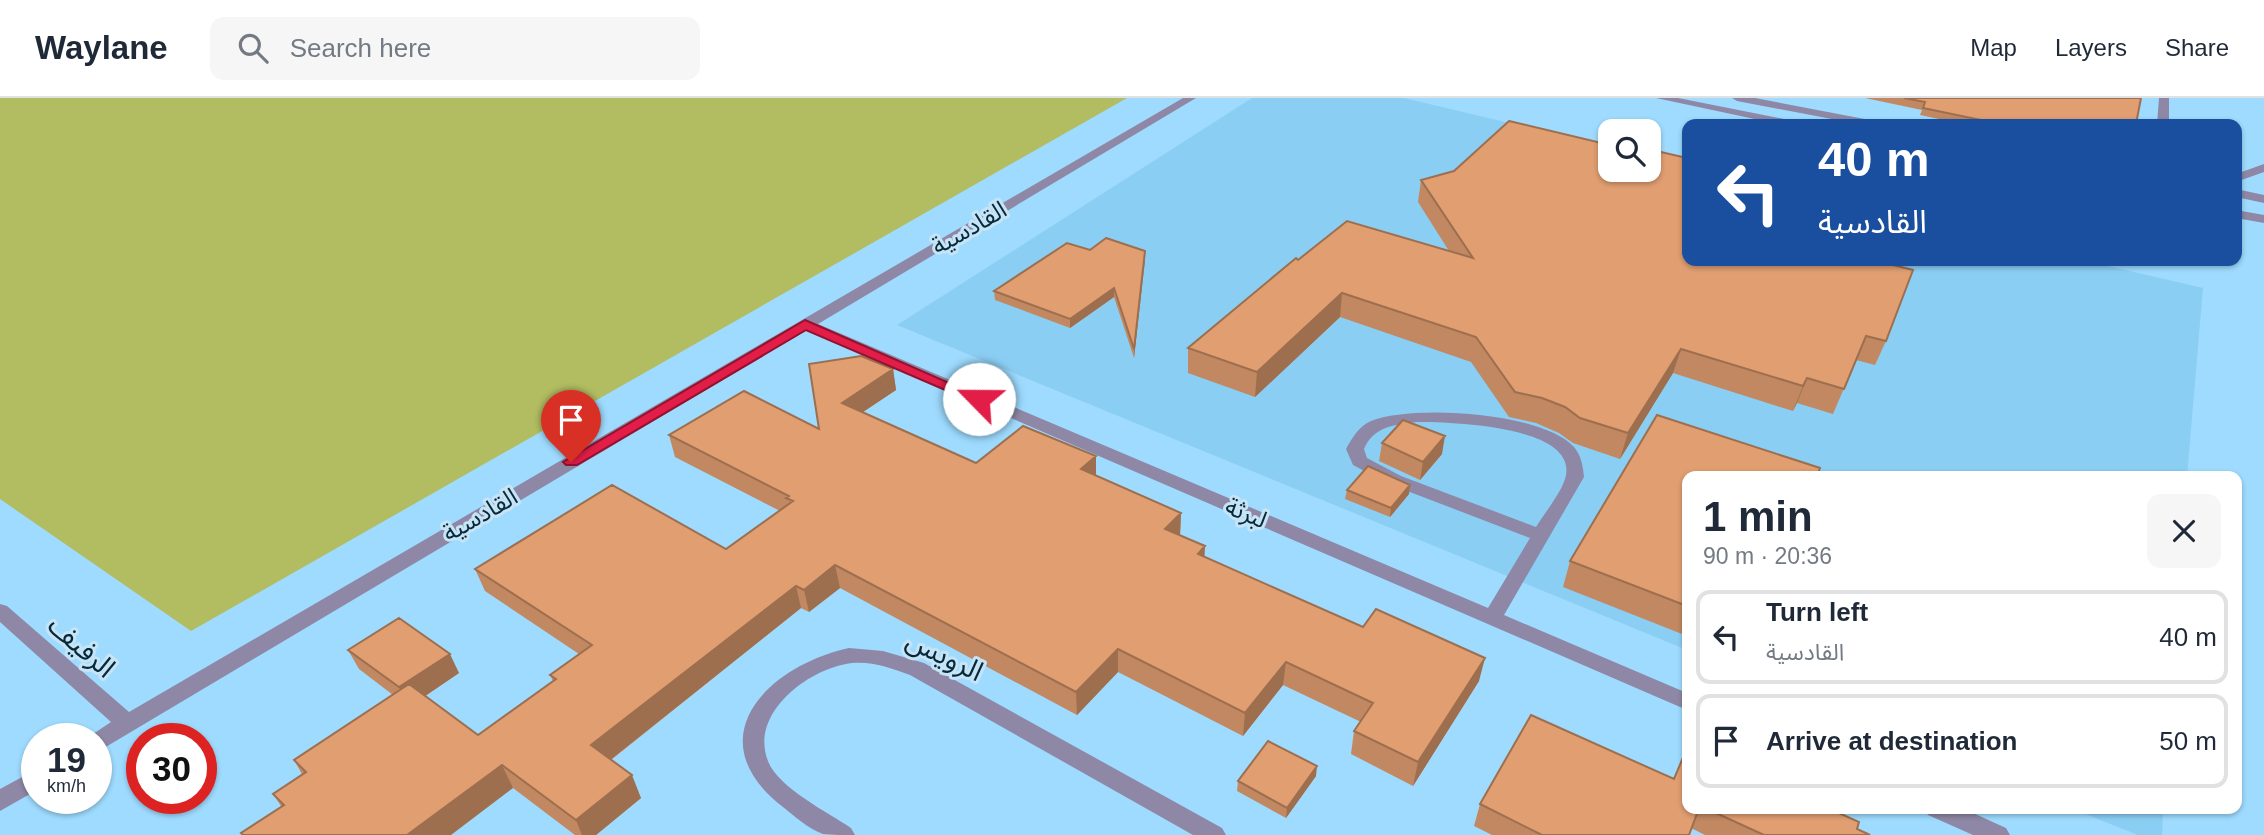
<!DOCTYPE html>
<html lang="en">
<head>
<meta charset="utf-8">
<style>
	:root { --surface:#fff; --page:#f6f6f7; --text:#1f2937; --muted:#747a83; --line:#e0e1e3 }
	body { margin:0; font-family:Helvetica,"Noto Sans Arabic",sans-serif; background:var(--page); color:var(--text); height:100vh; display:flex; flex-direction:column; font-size:26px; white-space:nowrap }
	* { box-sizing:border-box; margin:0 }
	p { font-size:23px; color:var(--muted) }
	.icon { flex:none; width:38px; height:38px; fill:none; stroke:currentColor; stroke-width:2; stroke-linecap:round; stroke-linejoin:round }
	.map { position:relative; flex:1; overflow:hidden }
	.sheet { position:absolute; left:1682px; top:373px; width:560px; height:343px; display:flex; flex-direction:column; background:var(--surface); border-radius:14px; box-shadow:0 2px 5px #0004 }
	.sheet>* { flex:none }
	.guide { position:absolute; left:1682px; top:21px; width:560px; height:147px; border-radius:14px; box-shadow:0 2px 5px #0004; background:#1a4fa0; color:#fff; overflow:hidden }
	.tools { position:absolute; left:1598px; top:21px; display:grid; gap:14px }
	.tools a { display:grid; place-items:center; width:63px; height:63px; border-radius:14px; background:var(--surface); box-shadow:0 2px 5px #0004; font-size:35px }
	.speed { position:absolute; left:21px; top:625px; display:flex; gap:14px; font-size:35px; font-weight:700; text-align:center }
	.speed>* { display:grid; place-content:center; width:91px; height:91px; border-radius:50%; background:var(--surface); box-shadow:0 2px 5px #0004; line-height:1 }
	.speed small { font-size:18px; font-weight:400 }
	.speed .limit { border:10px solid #d22; background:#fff; color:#111 }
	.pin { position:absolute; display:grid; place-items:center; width:60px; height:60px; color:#fff; margin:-72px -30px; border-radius:50% 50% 50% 0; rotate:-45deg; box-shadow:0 0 7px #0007 }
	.pin .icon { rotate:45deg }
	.me { position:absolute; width:77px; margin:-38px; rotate:293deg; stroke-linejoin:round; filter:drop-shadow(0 0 5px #0008) }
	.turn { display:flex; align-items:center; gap:24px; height:147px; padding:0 21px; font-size:32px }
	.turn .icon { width:91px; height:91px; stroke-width:2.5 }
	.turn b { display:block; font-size:49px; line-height:60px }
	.round { display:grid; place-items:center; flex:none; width:74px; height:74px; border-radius:14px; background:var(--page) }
	.head { display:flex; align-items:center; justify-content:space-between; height:119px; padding:0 21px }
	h1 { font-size:42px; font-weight:700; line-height:52px }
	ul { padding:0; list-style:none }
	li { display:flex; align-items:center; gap:21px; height:94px; margin:0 14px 10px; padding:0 7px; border:4px solid var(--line); border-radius:14px }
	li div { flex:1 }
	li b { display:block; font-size:26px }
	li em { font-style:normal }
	header { display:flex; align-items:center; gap:42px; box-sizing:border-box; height:98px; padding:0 35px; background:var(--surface); border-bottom:2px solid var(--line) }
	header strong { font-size:33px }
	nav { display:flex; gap:38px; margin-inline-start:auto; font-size:24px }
	.search { width:490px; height:63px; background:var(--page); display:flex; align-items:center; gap:18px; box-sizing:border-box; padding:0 24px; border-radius:14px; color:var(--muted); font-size:26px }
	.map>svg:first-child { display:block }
	.built { fill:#8bcef4 }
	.green { fill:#b2bd61 }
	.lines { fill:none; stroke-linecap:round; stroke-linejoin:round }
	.minor { fill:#8e88a6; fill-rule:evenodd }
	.tertiary { fill:#8e88a6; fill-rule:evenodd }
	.wall { fill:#c18861 }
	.shaded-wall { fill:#9d6f4f }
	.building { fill:#e09e71; stroke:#9d6f4f; stroke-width:2 }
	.route { fill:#e11d48; stroke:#92132f; stroke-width:2 }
	.labels { text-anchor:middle; stroke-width:6; stroke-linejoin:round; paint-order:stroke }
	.street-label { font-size:24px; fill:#06293a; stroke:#c6e4f6 }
	.near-street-label { font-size:28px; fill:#06293a; stroke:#c6e4f6 }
</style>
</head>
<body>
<header>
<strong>Waylane</strong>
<div class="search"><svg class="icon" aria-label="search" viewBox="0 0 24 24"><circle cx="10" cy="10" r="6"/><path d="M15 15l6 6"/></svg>Search here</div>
<nav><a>Map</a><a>Layers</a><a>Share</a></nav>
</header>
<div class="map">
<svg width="2264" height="737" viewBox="0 0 2264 737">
	<rect width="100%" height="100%" fill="#9edbff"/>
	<path class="built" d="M1252,0H1404L1610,49V72H1648L1687,163H2087L2203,190L2187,378H1687V552L897,227Z
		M2073,711H2163L2162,737H2138Z"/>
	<path class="green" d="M0,0H1127L191,533L0,401Z"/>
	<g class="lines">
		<path class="minor" d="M1183,0H1196L818,226L1488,510L1530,440L1389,386L1353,367L1346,351C1352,340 1359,328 1371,323C1412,306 1542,314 1574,349C1581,357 1583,368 1584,379L1504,517L1687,595V612L807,232L104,650L96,653V640H87L111,624L0,524V506L7,508L129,614ZM1417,324C1448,324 1575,327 1566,377C1564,391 1544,416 1536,429L1401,378L1367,360L1364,351C1374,328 1394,327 1417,324Z
			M2159,0H2169V26H2157Z
			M849,550L883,553L924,565L1222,730L1226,737H1193L910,577C891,570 872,563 852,565C809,570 749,615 768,663C777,689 829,715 851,730L855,737C846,737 831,737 823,736C809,731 794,718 783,709C695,641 767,568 849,550Z
			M37,671V692L0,713V691Z
			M1924,710H1962L2006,730L2010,737H1973L1928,717Z"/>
		<path class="tertiary" d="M1656,0H1678L1794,23L1800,26H1778Z
			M1732,0H1755L1875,23L1881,26H1858L1737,3Z
			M2264,66V74L2236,84V76Z
			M2236,91L2264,97V105L2236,99Z
			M2236,112L2264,117V125L2236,120Z"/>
	</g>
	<path class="wall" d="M1865,0H2141L2136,26H1963L1920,17L1922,12Z
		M1421,82L1687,163H1887L1886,165V243L1875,267L1856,262L1833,316L1797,305L1793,313L1673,275L1620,361L1573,345L1559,335L1536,325L1509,319L1471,264L1340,219L1255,299L1188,275V250L1298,162L1449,153L1418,104Z
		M1090,152L1145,153L1134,260L1114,199L1070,230L995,202L994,193Z
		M893,271L896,292L863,314L976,365L1096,378L1181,415L1180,437L1204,458L1479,583L1413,688L1351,656L1354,633L1361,624L1283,587L1243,638L1118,574L1077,617L840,490L809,514L801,510L611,662L641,700L596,737H575L513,690L281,708L273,696L302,676L294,662L393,597L359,571L348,552L459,575L425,598L478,637L553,583L550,577L579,556L485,493L475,471L726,451L780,413L675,359L669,337L819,331Z
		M1657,317L1687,378V538L1563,489L1570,463Z
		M1382,345L1442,356L1420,382L1379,363Z
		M1347,392L1409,396L1390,419L1345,401Z
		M1316,678L1286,720L1237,693L1238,683Z
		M1480,706L1687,710H1828L1857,731L1870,737H1705L1691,730L1689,737H1492L1474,728Z"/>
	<path class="shaded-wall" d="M1145,153V162L1134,260V251Z
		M1114,190V199L1070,230V221Z
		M1342,195L1340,219L1255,299L1257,274Z
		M1681,251L1673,275L1620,361L1628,335Z
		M893,271L896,292L845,326L842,305Z
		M1807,280L1797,305L1793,313L1803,288Z
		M1445,338L1442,356L1420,382L1423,364Z
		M1096,358V380L1081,371Z
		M1410,387L1409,396L1390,419L1391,410Z
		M1181,415L1180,438L1165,431Z
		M1205,448L1204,471L1198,456Z
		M835,467L840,490L809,514L804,492Z
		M796,488L801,510L600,670L591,647Z
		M1118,551V574L1077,617L1076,594Z
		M450,556L459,575L409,609L399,589Z
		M1485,560L1479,583L1413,688L1418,664Z
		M1286,564L1283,587L1243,638L1245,615Z
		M502,667L513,690L451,737H407Z
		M1317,668L1316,678L1286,720L1287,710Z
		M632,677L641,700L596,737H582L576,722Z"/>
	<path class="building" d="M1904,0H2141L2136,26H2000L1923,10L1925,4Z
		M1509,23L1610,47V72H1648V51L1687,60V163H1886L1885,165L1913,172L1886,243L1866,238L1844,291L1807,280L1803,288L1681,251L1628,335L1580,320L1565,309L1542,300L1515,294L1476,239L1342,195L1257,274L1188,250L1296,160L1298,162L1347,123L1473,160L1421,82L1454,73Z
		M1106,140L1145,153L1134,251L1114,190L1070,221L994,193L1067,145L1090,152Z
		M861,258L893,271L842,305L976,365L1023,328L1096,358L1081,371L1181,415L1165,431L1205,448L1198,456L1363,529L1376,511L1485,560L1418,664L1354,633L1373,605L1286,564L1245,615L1118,551L1076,594L835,467L804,492L796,488L591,647L632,677L576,722L502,667L407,737H243L241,735L284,707L273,696L306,674L294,662L409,586L478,637L556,581L550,577L592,547L475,471L612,387L726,451L793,403L786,400L789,398L669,337L744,293L819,331L809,266Z
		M1657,317L1820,370L1817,378H1687V508L1570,463Z
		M1403,322L1445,338L1423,364L1382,345Z
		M1368,368L1410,387L1391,410L1347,392Z
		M399,520L450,556L399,589L348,552Z
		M1531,617L1674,681L1687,650V710H1699L1689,737H1542L1480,706Z
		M1268,643L1317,668L1287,710L1238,683Z
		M1705,710H1828L1859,724L1857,731L1870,737H1764Z"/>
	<path class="route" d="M805,222L986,301L979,305L973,304L806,232L577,367H566L563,364Z"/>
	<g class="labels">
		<g class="street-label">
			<text transform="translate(969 130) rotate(-30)" y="8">القادسية</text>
			<text transform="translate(1246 415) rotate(23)" y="8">لبرثة</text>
			<text transform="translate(480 417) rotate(-30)" y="8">القادسية</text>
		</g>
		<g class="near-street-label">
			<text transform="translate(82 548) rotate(41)" y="10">الرفيف</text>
			<text transform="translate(945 557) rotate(26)" y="10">الرويس</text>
		</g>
	</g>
</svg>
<div class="tools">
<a><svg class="icon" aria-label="search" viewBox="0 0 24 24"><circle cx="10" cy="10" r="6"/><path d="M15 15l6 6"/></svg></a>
</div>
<div class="speed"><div>19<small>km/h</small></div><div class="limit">30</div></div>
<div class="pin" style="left:571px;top:364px;background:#d93025"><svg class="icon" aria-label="arrive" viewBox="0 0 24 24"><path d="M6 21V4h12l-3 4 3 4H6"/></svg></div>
<svg class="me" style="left:979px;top:301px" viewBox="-20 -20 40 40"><circle r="19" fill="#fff"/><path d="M0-13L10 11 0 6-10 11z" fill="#e11d48"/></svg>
<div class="guide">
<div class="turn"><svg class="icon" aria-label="left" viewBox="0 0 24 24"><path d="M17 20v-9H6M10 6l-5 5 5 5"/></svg><div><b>40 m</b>القادسية</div></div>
</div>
<section class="sheet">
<div class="head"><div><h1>1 min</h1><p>90 m · 20:36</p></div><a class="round"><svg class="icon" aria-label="close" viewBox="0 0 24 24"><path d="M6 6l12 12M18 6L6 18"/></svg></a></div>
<ul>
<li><svg class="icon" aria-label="left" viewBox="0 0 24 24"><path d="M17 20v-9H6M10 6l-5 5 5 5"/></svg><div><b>Turn left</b><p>القادسية</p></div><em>40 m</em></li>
<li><svg class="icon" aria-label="arrive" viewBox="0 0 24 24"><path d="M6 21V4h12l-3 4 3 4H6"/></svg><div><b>Arrive at destination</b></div><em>50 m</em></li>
</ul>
</section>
</div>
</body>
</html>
